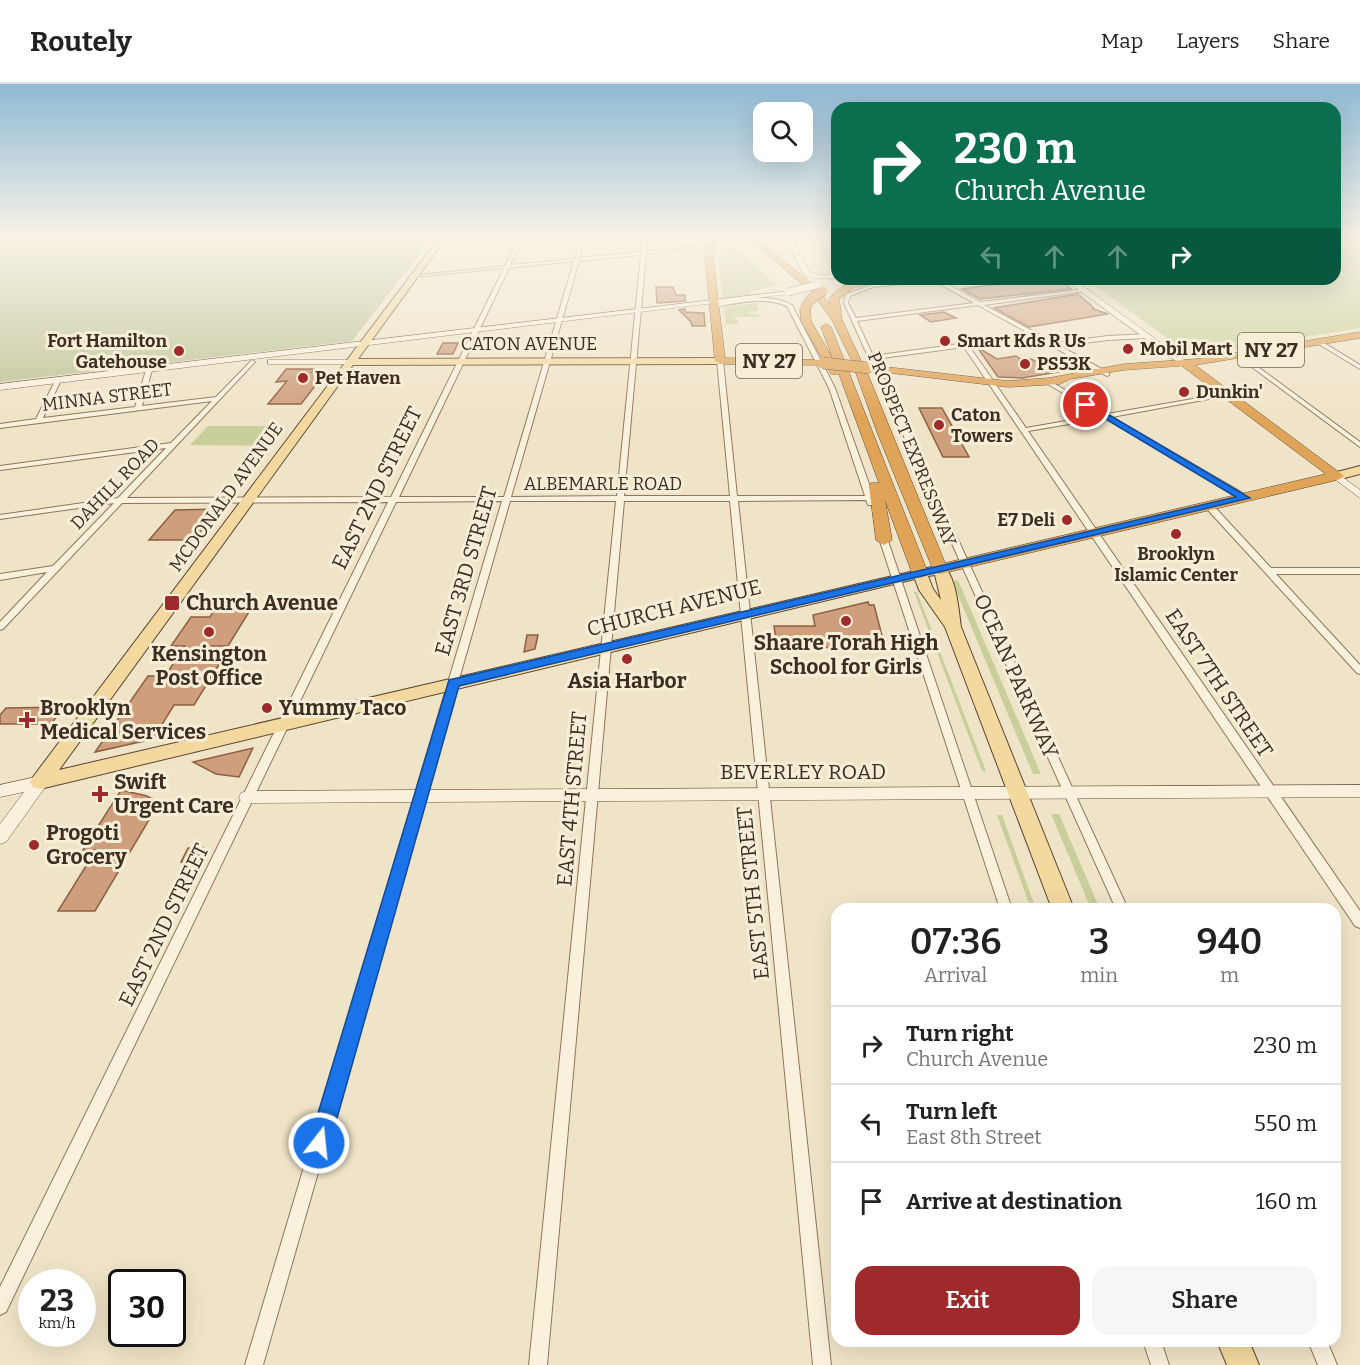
<!DOCTYPE html>
<html lang="en">
<head>
<meta charset="utf-8">
<style>
	:root { --surface:#fff; --page:#f6f6f6; --text:#222; --muted:#767676; --line:#e0e0e0; --accent:#9e2a2b }
	body { margin:0; font-family:Bitter,serif; background:var(--page); color:var(--text); height:100vh; display:flex; flex-direction:column; font-size:22px; white-space:nowrap }
	* { box-sizing:border-box; margin:0 }
	p { font-size:20px; color:var(--muted) }
	.icon { flex:none; width:33px; height:33px; fill:none; stroke:currentColor; stroke-width:2; stroke-linecap:round; stroke-linejoin:round }
	.map { position:relative; flex:1; overflow:hidden }
	.panel { position:absolute; left:831px; top:819px; width:510px; height:444px; display:flex; flex-direction:column; background:var(--surface); border-radius:18px; box-shadow:0 6px 24px #0002 }
	.panel>* { flex:none }
	.top-card { position:absolute; left:831px; top:18px; width:510px; height:183px; border-radius:18px; box-shadow:0 6px 24px #0002; background:#0b6e4f; color:#fff; overflow:hidden }
	.controls { position:absolute; left:753px; top:18px; display:grid; gap:12px }
	.controls a { display:grid; place-items:center; width:60px; height:60px; border-radius:12px; background:var(--surface); box-shadow:0 6px 24px #0002; font-size:30px }
	.speed { position:absolute; left:18px; top:1185px; display:flex; gap:12px; font-size:30px; font-weight:700; text-align:center }
	.speed>* { display:grid; place-content:center; width:78px; height:78px; border-radius:50%; background:var(--surface); box-shadow:0 6px 24px #0002; line-height:1 }
	.speed small { font-size:15px; font-weight:400 }
	.speed .limit { border:3px solid #111; border-radius:9px; background:#fff; color:#111 }
	.pin { position:absolute; display:grid; place-items:center; width:51px; height:51px; color:#fff; margin:-26px; border:3px solid #fff; border-radius:50%; box-shadow:0 2px 6px #0007 }
	.me { position:absolute; width:66px; margin:-33px; rotate:16deg; stroke-linejoin:round; filter:drop-shadow(0 0 4px #0008) }
	.turn { display:flex; align-items:center; gap:21px; height:126px; padding:0 24px; font-size:27px }
	.turn .icon { width:78px; height:78px; stroke-width:2.5 }
	.turn b { display:block; font-size:42px; line-height:51px }
	.lanes { display:flex; align-items:center; height:57px; padding:0 24px; background:#0003; justify-content:center; gap:30px; direction:ltr }
	.lanes .off { opacity:.35 }
	.eta { display:flex; justify-content:space-evenly; align-items:center; height:102px; text-align:center }
	.eta b { font-size:36px; font-weight:600; line-height:42px }
	.button { display:flex; gap:12px; margin-top:auto; padding:12px 24px }
	.button a { flex:1; height:69px; border-radius:18px; background:var(--accent); color:#fff; font-size:24px; font-weight:600; line-height:69px; text-align:center }
	.button a+a { background:var(--page); color:var(--text) }
	ul { padding:0; list-style:none }
	li { display:flex; align-items:center; gap:18px; height:78px; padding:0 24px; border-top:2px solid var(--line) }
	li div { flex:1 }
	li b { display:block; font-size:22px }
	li em { font-style:normal }
	header { display:flex; align-items:center; gap:36px; box-sizing:border-box; height:84px; padding:0 30px; background:var(--surface); border-bottom:2px solid var(--line) }
	header strong { font-size:28px }
	nav { display:flex; gap:33px; margin-inline-start:auto; font-size:21px }
	.map>svg:first-child { display:block }
	.green { fill:#c9cf9b }
	.cemetery { fill:#bfc49a }
	.building { fill:#cf9f7d; stroke:#8d5f41; stroke-width:1.5 }
	.lines { fill:none; stroke-linecap:round; stroke-linejoin:round }
	.street-casing { stroke:#8d765c; stroke-width:2 }
	.secondary-casing { stroke:#6f573f; stroke-width:1 }
	.primary-casing { stroke:#5b4430; stroke-width:2 }
	.highway-casing { stroke:#5b4430; stroke-width:1 }
	.street { fill:#faf1dc; fill-rule:evenodd }
	.secondary { fill:#faf1dc; fill-rule:evenodd }
	.primary { fill:#f3d9a0; fill-rule:evenodd }
	.highway { fill:#e0a458; fill-rule:evenodd }
	.secondary-bridge-casing { stroke:#6f573f; stroke-width:8; stroke-linecap:butt }
	.highway-bridge-far1-casing { stroke:#5b4430; stroke-width:10; stroke-linecap:butt }
	.highway-bridge-casing { stroke:#5b4430; stroke-width:12; stroke-linecap:butt }
	.secondary-bridge { stroke:#faf1dc; stroke-width:7 }
	.highway-bridge-far1 { stroke:#e0a458; stroke-width:9 }
	.highway-bridge { stroke:#e0a458; stroke-width:11 }
	.route { fill:#1a73e8; stroke:#114b97; stroke-width:1.5 }
	.poi-dot { fill:#9e2a2b; stroke:#f7eed8; stroke-width:2 }
	.labels { text-anchor:middle; stroke-width:6; stroke-linejoin:round; paint-order:stroke }
	.far-poi-label { font-size:18px; font-weight:bold; fill:#3d2e20; stroke:#f7eed8; text-anchor:start }
	.far-street-label { font-size:18px; fill:#3d2e20; stroke:#f7eed8 }
	.shield { fill:#f7eed8; stroke:#756857; stroke-width:1.5 }
	.shield-label { font-size:20px; font-weight:bold; fill:#3d2e20 }
	.street-label { font-size:21px; fill:#3d2e20; stroke:#f7eed8 }
	.poi-label { font-size:21px; font-weight:bold; fill:#3d2e20; stroke:#f7eed8; text-anchor:start }
</style>
</head>
<body>
<header>
<strong>Routely</strong>
<nav><a>Map</a><a>Layers</a><a>Share</a></nav>
</header>
<div class="map">
<svg width="1360" height="1281" viewBox="0 0 1360 1281">
	<rect width="100%" height="100%" fill="#f0e4c8"/>
	<path class="green" d="M1335,154H1360V244L1294,255L1296,256L1192,272L1085,195H1335Z
		M736,162L776,201L775,202L748,208L752,212L723,215L718,170L722,168L721,164Z
		M757,219L758,227H750V230H759V233H734L735,235L738,236V240H726L724,223Z
		M208,342H283L267,362L190,361Z
		M958,496L1041,690H1033L952,497Z
		M914,508H917L986,687H982Z
		M1051,730H1059L1100,825H1091Z
		M997,731H1002L1036,825H1031Z"/>
	<path class="cemetery" d="M0,154H432L352,257L0,298Z"/>
	<path class="building" d="M988,195H1058L1071,205L980,215L962,205L999,200Z
		M656,203H673L676,211H685V217L657,219Z
		M1078,210L1094,224L1093,225L1108,230L1029,243L994,224Z
		M685,225V228L704,229L705,242H692L691,238L679,226Z
		M944,228L956,234L931,238L920,231Z
		M443,259H458L453,270H437Z
		M977,263L997,275L1016,272L1022,276L1031,275L1037,278L1045,277L1063,287L1022,294L998,293Z
		M286,285H315L312,288H317L322,293L301,320H268L287,297L276,298Z
		M919,324H942L969,373H943Z
		M218,425L194,456H149L175,426Z
		M868,518L869,521H874L885,563L777,564L774,542H815L813,531Z
		M216,523H252L228,562H212L220,579L194,621H174L153,655L95,668L148,592H165L185,562H171L191,533H210Z
		M527,551H538L535,565L524,568Z
		M64,623L51,640H0V631L6,624Z
		M253,664L239,693L216,690L193,678Z
		M121,706L147,712L159,719L95,827H58L96,766H83Z
		M188,764H203L196,778H181Z"/>
	<g class="lines">
		<defs>
			<path id="street" d="M519,154H523L510,181L575,175L581,154H585L579,174L641,168L643,154H647L646,168L707,162L709,163L646,170L624,412H730L717,277L720,275L723,277L737,412H865L829,304L787,222C764,212 739,219 715,223L712,221C731,213 774,210 792,221L835,304L874,414L875,419L871,421H868L866,416L738,417L831,1281H813L730,417H624L547,1281H529L616,417H510L263,1281H245L502,417L396,418L6,1228L0,1231V1203L388,418L122,419L3,545L0,546V538L47,488L0,496V490L53,482L114,419L0,435V431L118,414L166,364L0,386V382L171,359L212,317L0,344V340L36,335L56,295L61,296L43,334L135,323L146,286L149,284L152,286L142,322L216,313L252,276L255,278L254,279L127,414L391,413L504,184L413,193L411,192L505,182ZM641,171L617,412L511,413L579,177ZM574,177L504,413H399L509,184Z
				M924,195H939L980,218L1087,205L1085,207L984,221L1055,259L1108,252L1148,250L1151,252L1148,254L1108,256L1060,262L1109,289V291L1107,292L1035,253L969,262L1026,344L1100,331L1046,299L1045,298L1048,296L1107,330L1227,309L1230,311L1112,333L1248,412V416H1245L1105,334L1028,347L1360,827V844L1355,842L964,263L875,275L1128,825H1116L844,219L846,210L872,201ZM934,197L974,219L856,234L848,219L850,212L873,203ZM978,221L1030,250L873,272L857,237Z
				M1317,257H1321L1360,281V285L1317,259Z
				M1239,269L1360,358V363L1237,272V270Z
				M1206,420H1212L1271,484H1360V490H1276L1360,581V590L1357,589L1206,424Z
				M878,446H884L885,448L1012,825H1000L877,448Z
				M1143,1257H1161L1169,1281H1151Z
				M1308,1257H1327L1337,1281H1318Z"/>
			<path id="secondary" d="M785,154H791L809,188L822,191L837,190V194H813L804,191Z
				M1064,195H1072L1087,205L1187,278L1180,280Z
				M790,207L788,210L0,306V300Z
				M268,276H350L354,278L350,280H268Z
				M1337,389L1360,406V414L1333,394L1332,392Z
				M40,692L46,694L48,698L46,702L6,758L0,760V740L24,708L0,713V701Z
				M1360,701V713L247,719L241,717L239,713L241,709L247,707Z"/>
			<path id="primary" d="M439,154H446L358,275L720,274L725,277L720,280L353,281L59,686L940,481C956,485 959,529 961,543L1074,825H1052L945,543L919,506L915,495L40,705L33,703L30,698L33,693ZM935,491L941,516L933,505L928,492Z
				M1360,382V390L1337,396L1331,392L1333,389Z
				M1217,1257H1249L1259,1281H1227Z"/>
			<path id="highway" d="M709,154H717L713,175L725,274L823,276L801,237L800,224L805,221L810,224L811,237L833,275L821,243L826,240L831,243L928,489L926,492L920,494L912,489L885,416L892,456L884,461L876,456L869,402L871,399H879L839,290H831L826,281L720,280L715,277L705,175Z
				M749,154H757L818,205L830,221L829,215C844,194 868,195 891,195L853,204L839,215L842,236L864,283L869,281L1008,297L1049,294L1124,280L1197,275L1360,248V254L1195,281L1344,392L1337,396L940,490L934,488L877,348L851,275L832,236L812,209ZM1182,282L1326,390L945,479L866,286L1008,303L1060,300L1070,295L1124,286Z"/>
		</defs>
		<use href="#street" class="street-casing"/>
		<use href="#secondary" class="secondary-casing"/>
		<use href="#primary" class="primary-casing"/>
		<use href="#highway" class="highway-casing"/>
		<use href="#street" class="street"/>
		<use href="#secondary" class="secondary"/>
		<use href="#primary" class="primary"/>
		<use href="#highway" class="highway"/>
		<defs>
			<path id="secondary-bridge" d="M788,208L817,201"/>
			<path id="highway-bridge-far1" d="M805,224L811,215L823,207"/>
			<path id="highway-bridge" d="M823,279L869,284"/>
		</defs>
		<use href="#secondary-bridge" class="secondary-bridge-casing"/>
		<use href="#highway-bridge-far1" class="highway-bridge-far1-casing"/>
		<use href="#highway-bridge" class="highway-bridge-casing"/>
		<use href="#secondary-bridge" class="secondary-bridge"/>
		<use href="#highway-bridge-far1" class="highway-bridge-far1"/>
		<use href="#highway-bridge" class="highway-bridge"/>
	</g>
	<linearGradient id="sky" x2="0" y2="1"><stop stop-color="#8fbad6"/><stop offset="0.46" stop-color="#f8f3e6"/><stop offset="1" stop-color="#f8f3e6" stop-opacity="0"/></linearGradient>
	<rect width="1360" height="333" fill="url(#sky)"/>
	<path class="route" d="M1084,319H1089L1250,414L459,602L330,1059L327,1066L319,1069L312,1066L309,1059L449,596L1236,413L1084,322Z"/>
	<g class="poi-dot">
		<circle cx="945" cy="257" r="6"/>
		<circle cx="1128" cy="265" r="6"/>
		<circle cx="179" cy="267" r="6"/>
		<circle cx="1025" cy="280" r="6"/>
		<circle cx="303" cy="294" r="6"/>
		<circle cx="1184" cy="308" r="6"/>
		<circle cx="939" cy="341" r="6"/>
		<circle cx="1067" cy="436" r="6"/>
		<circle cx="1176" cy="450" r="6"/>
		<rect x="164" y="511" width="16" height="16" rx="3"/>
		<circle cx="846" cy="537" r="6"/>
		<circle cx="209" cy="548" r="6"/>
		<circle cx="627" cy="575" r="6"/>
		<circle cx="267" cy="624" r="6"/>
		<path d="M24 627h6v6h6v6h-6v6h-6v-6h-6v-6h6z"/>
		<path d="M97 701h6v6h6v6h-6v6h-6v-6h-6v-6h6z"/>
		<circle cx="34" cy="761" r="6"/>
	</g>
	<g class="labels">
		<g class="far-poi-label">
			<text x="167" y="263" text-anchor="end">Fort Hamilton<tspan x="167" dy="21">Gatehouse</tspan></text>
			<text x="957" y="263">Smart Kds R Us</text>
			<text x="1140" y="271">Mobil Mart</text>
			<text x="1037" y="286">PS53K</text>
			<text x="315" y="300">Pet Haven</text>
			<text x="1196" y="314">Dunkin'</text>
			<text x="951" y="337">Caton<tspan x="951" dy="21">Towers</tspan></text>
			<text x="1055" y="442" text-anchor="end">E7 Deli</text>
			<text x="1176" y="476" text-anchor="middle">Brooklyn<tspan x="1176" dy="21">Islamic Center</tspan></text>
		</g>
		<g class="far-street-label">
			<text x="529" y="266">CATON AVENUE</text>
			<text transform="translate(107 313) rotate(-7)" y="6">MINNA STREET</text>
			<text transform="translate(912 365) rotate(68)" y="6">PROSPECT EXPRESSWAY</text>
			<text transform="translate(115 400) rotate(-46)" y="6">DAHILL ROAD</text>
			<text x="603" y="406">ALBEMARLE ROAD</text>
			<text transform="translate(226 413) rotate(-54)" y="6">MCDONALD AVENUE</text>
		</g>
		<g class="shield">
			<rect x="1238" y="249" width="66" height="34" rx="4.5"/>
			<rect x="736" y="260" width="66" height="34" rx="4.5"/>
		</g>
		<g class="shield-label">
			<text x="1271" y="273">NY 27</text>
			<text x="769" y="284">NY 27</text>
		</g>
		<g class="street-label">
			<text transform="translate(377 404) rotate(-64)" y="7">EAST 2ND STREET</text>
			<text transform="translate(466 487) rotate(-74)" y="7">EAST 3RD STREET</text>
			<text transform="translate(674 524) rotate(-14)" y="7">CHURCH AVENUE</text>
			<text transform="translate(1016 592) rotate(66)" y="7">OCEAN PARKWAY</text>
			<text transform="translate(1219 599) rotate(56)" y="7">EAST 7TH STREET</text>
			<text x="803" y="695">BEVERLEY ROAD</text>
			<text transform="translate(572 715) rotate(-85)" y="7">EAST 4TH STREET</text>
			<text transform="translate(753 809) rotate(-96)" y="7">EAST 5TH STREET</text>
			<text transform="translate(164 841) rotate(-64)" y="7">EAST 2ND STREET</text>
		</g>
		<g class="poi-label">
			<text x="186" y="526">Church Avenue</text>
			<text x="846" y="566" text-anchor="middle">Shaare Torah High<tspan x="846" dy="24">School for Girls</tspan></text>
			<text x="209" y="577" text-anchor="middle">Kensington<tspan x="209" dy="24">Post Office</tspan></text>
			<text x="627" y="604" text-anchor="middle">Asia Harbor</text>
			<text x="40" y="631">Brooklyn<tspan x="40" dy="24">Medical Services</tspan></text>
			<text x="279" y="631">Yummy Taco</text>
			<text x="114" y="705">Swift<tspan x="114" dy="24">Urgent Care</tspan></text>
			<text x="46" y="756">Progoti<tspan x="46" dy="24">Grocery</tspan></text>
		</g>
	</g>
</svg>
<div class="controls">
<a><svg class="icon" aria-label="search" viewBox="0 0 24 24"><circle cx="10" cy="10" r="6"/><path d="M15 15l6 6"/></svg></a>
</div>
<div class="speed"><div>23<small>km/h</small></div><div class="limit">30</div></div>
<div class="pin" style="left:1086px;top:321px;background:#d93025"><svg class="icon" aria-label="arrive" viewBox="0 0 24 24"><path d="M6 21V4h12l-3 4 3 4H6"/></svg></div>
<svg class="me" style="left:319px;top:1059px" viewBox="-20 -20 40 40"><circle r="17" fill="#1a73e8" stroke="#fff" stroke-width="3"/><path d="M0-11L8 9 0 5-8 9z" fill="#fff"/></svg>
<div class="top-card">
<div class="turn"><svg class="icon" aria-label="right" viewBox="0 0 24 24"><path d="M7 20v-9h11M14 6l5 5-5 5"/></svg><div><b>230 m</b>Church Avenue</div></div>
<div class="lanes"><svg class="icon off" aria-label="left" viewBox="0 0 24 24"><path d="M17 20v-9H6M10 6l-5 5 5 5"/></svg><svg class="icon off" aria-label="ahead" viewBox="0 0 24 24"><path d="M12 20V5M6 11l6-6 6 6"/></svg><svg class="icon off" aria-label="ahead" viewBox="0 0 24 24"><path d="M12 20V5M6 11l6-6 6 6"/></svg><svg class="icon" aria-label="right" viewBox="0 0 24 24"><path d="M7 20v-9h11M14 6l5 5-5 5"/></svg></div>
</div>
<section class="panel">
<div class="eta">
<div><b>07:36</b><p>Arrival</p></div>
<div><b>3</b><p>min</p></div>
<div><b>940</b><p>m</p></div>
</div>
<ul>
<li><svg class="icon" aria-label="right" viewBox="0 0 24 24"><path d="M7 20v-9h11M14 6l5 5-5 5"/></svg><div><b>Turn right</b><p>Church Avenue</p></div><em>230 m</em></li>
<li><svg class="icon" aria-label="left" viewBox="0 0 24 24"><path d="M17 20v-9H6M10 6l-5 5 5 5"/></svg><div><b>Turn left</b><p>East 8th Street</p></div><em>550 m</em></li>
<li><svg class="icon" aria-label="arrive" viewBox="0 0 24 24"><path d="M6 21V4h12l-3 4 3 4H6"/></svg><div><b>Arrive at destination</b></div><em>160 m</em></li>
</ul>
<div class="button"><a>Exit</a><a>Share</a></div>
</section>
</div>
</body>
</html>
